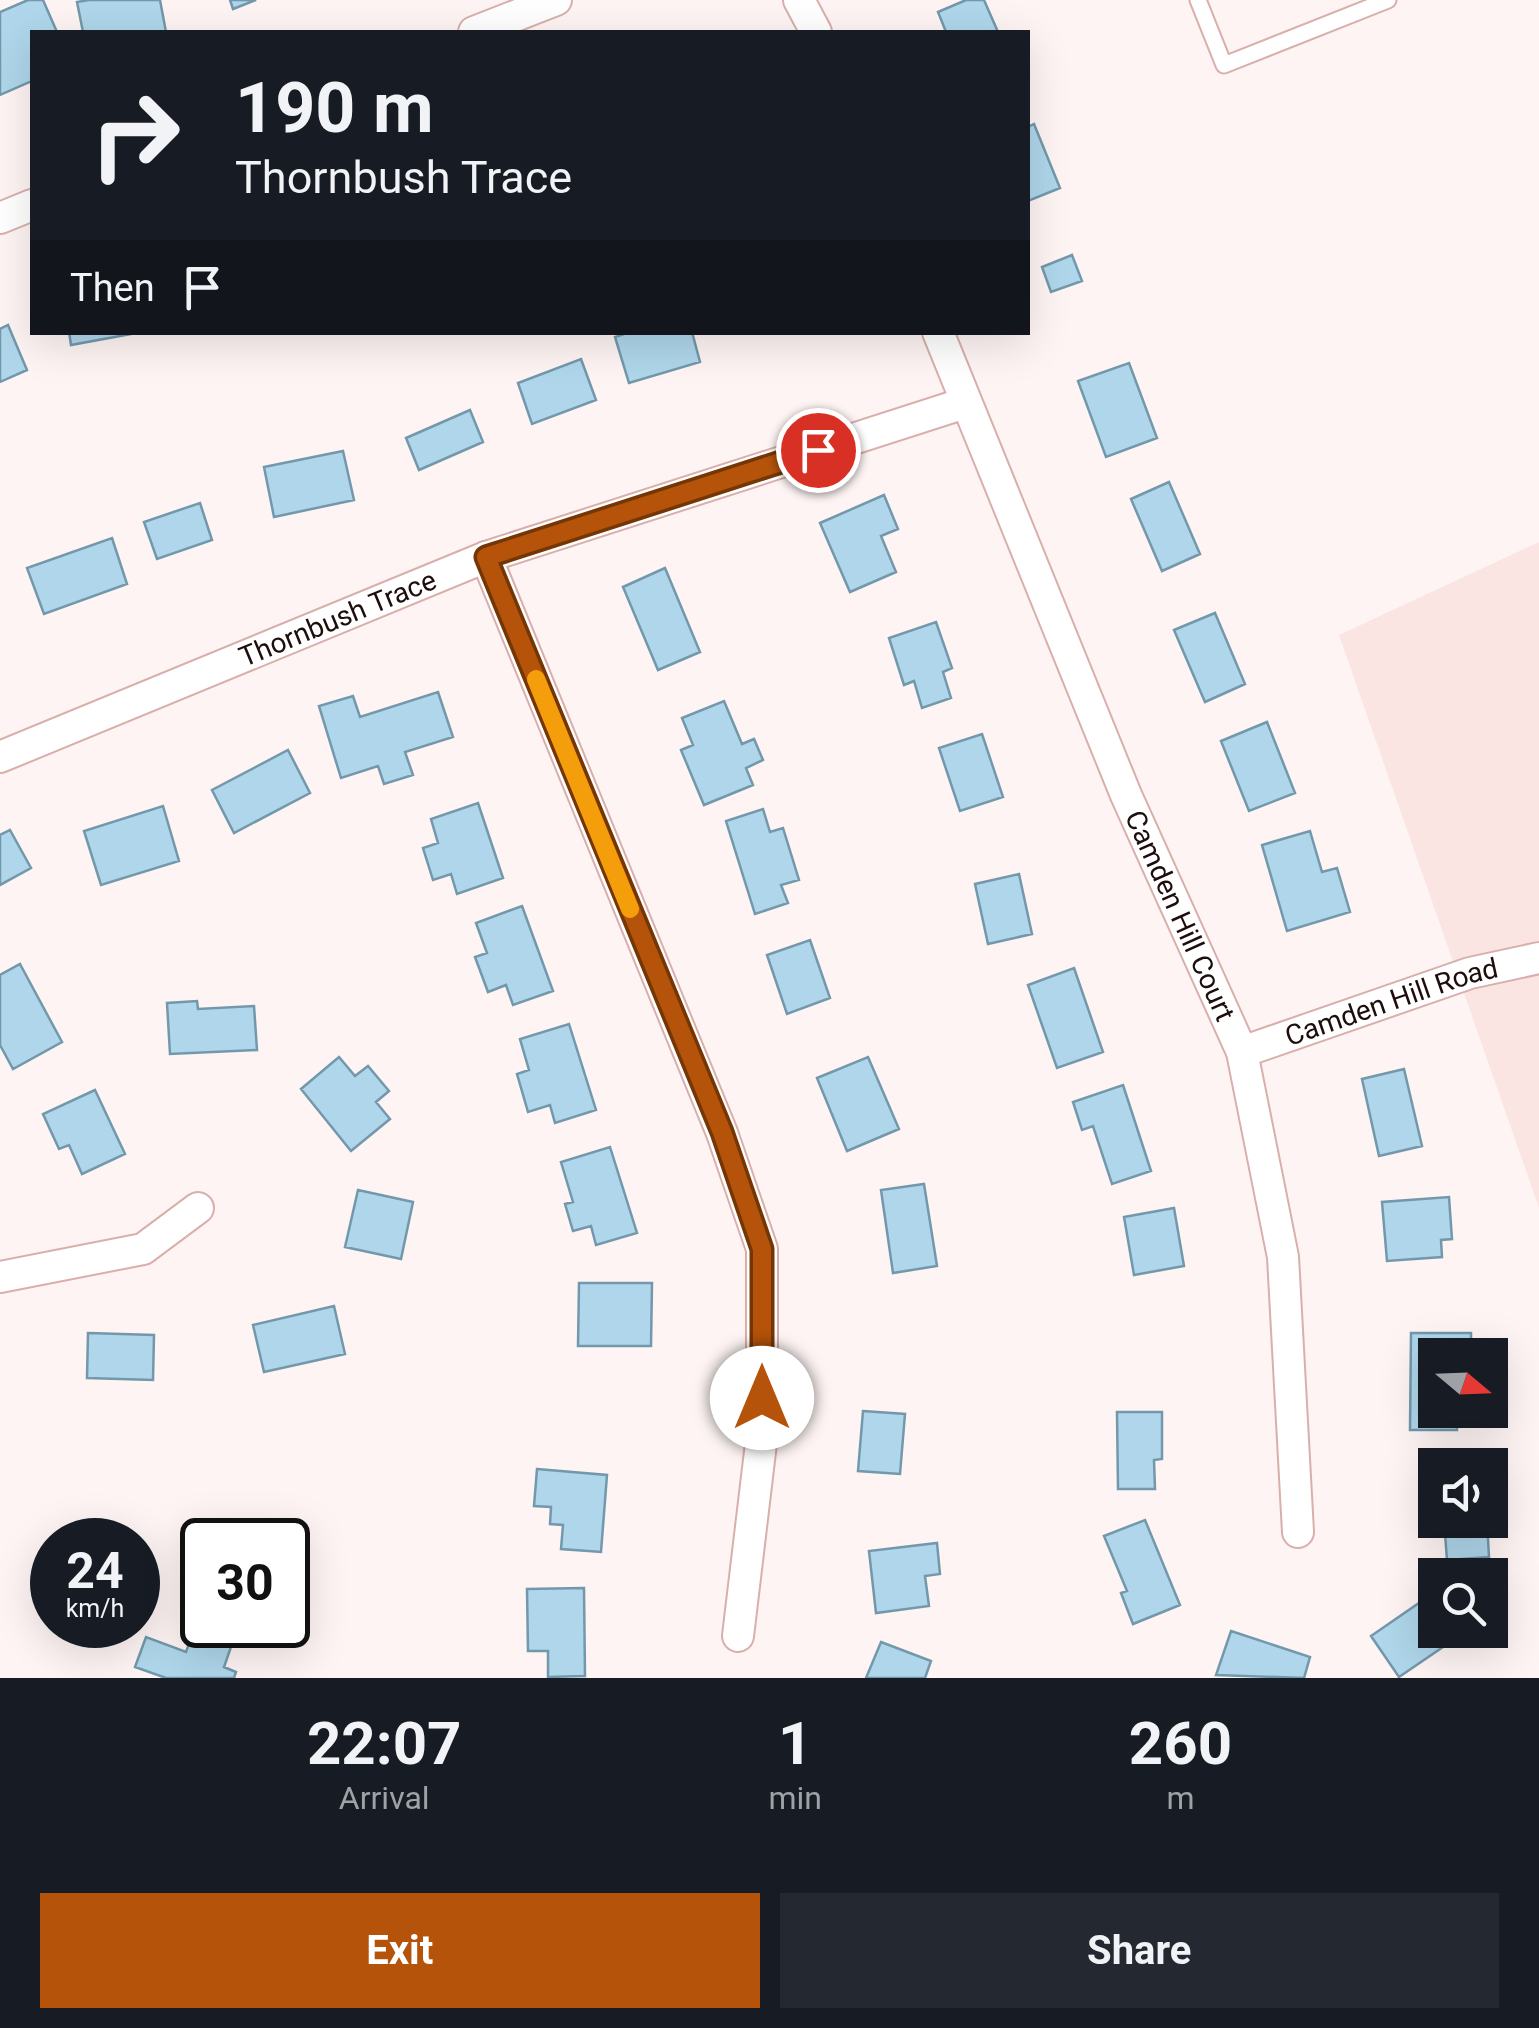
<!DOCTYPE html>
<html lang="en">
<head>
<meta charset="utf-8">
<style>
	:root { --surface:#171b24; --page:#242831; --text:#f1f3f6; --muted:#9ea1a6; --accent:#b45309 }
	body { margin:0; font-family:Roboto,sans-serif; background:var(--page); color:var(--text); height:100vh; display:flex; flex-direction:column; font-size:38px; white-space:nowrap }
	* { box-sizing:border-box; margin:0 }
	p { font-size:32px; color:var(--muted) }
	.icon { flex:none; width:55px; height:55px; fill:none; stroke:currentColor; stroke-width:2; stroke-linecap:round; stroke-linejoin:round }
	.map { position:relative; height:1678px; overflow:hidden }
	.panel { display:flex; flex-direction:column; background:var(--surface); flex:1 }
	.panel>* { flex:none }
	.hud { position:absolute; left:30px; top:30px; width:1000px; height:305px; border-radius:0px; box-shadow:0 10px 40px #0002; background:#171b24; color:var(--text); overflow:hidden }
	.needle { width:65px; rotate:109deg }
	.tools { position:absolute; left:1418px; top:1338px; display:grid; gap:20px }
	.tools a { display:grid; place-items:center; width:90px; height:90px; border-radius:0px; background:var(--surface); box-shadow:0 10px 40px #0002; font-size:50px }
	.speed { position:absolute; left:30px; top:1518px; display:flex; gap:20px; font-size:50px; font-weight:700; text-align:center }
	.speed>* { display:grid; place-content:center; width:130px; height:130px; border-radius:50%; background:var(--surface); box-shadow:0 10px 40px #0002; line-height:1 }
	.speed small { font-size:25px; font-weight:400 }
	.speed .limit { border:5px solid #111; border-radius:15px; background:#fff; color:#111 }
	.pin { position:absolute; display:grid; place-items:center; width:85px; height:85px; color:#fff; margin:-42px; border:5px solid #fff; border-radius:50%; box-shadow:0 2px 10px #0007 }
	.me { position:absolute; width:110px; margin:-55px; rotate:0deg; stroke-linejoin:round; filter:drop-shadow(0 0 8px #0008) }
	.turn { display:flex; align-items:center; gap:35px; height:210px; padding:0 40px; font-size:45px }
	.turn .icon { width:130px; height:130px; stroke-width:2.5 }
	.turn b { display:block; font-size:70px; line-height:85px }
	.then { display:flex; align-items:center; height:95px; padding:0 40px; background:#0003; gap:20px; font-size:38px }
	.eta { display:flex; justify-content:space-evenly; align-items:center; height:170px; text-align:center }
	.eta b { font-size:60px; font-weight:700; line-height:70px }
	.primary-button { display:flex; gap:20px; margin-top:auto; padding:20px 40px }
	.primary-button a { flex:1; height:115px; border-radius:0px; background:var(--accent); color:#fff; font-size:40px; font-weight:700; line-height:115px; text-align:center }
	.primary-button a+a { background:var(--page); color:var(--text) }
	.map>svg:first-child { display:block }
	.built { fill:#fae5e2 }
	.building { fill:#afd6ea; stroke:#7398ab; stroke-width:2.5 }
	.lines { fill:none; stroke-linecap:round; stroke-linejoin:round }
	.lane-casing { stroke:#d9afab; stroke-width:19 }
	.street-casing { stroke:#d9afab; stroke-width:34 }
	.lane { stroke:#fff; stroke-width:15 }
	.street { stroke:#fff; stroke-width:30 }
	.route-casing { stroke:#753606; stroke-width:25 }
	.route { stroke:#b45309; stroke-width:18 }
	.slow { stroke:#f59e0b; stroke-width:18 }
	.labels { text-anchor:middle; stroke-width:9; stroke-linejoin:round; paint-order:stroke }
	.street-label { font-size:28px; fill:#1d0e0d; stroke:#fff }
</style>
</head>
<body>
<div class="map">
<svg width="1539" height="1678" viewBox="0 0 1539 1678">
	<rect width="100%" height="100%" fill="#fdf4f3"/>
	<path class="built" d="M1539,542V1208L1339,635Z"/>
	<path class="building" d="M28,0H43L57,32H32V81L0,95V12Z
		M89,0H160L166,32H83L77,2Z
		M230,0H256L233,9Z
		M966,0H984L998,32H946L938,12Z
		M1034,124L1060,188L1028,201V127Z
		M1072,255L1082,281L1051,292L1042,267Z
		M8,325L27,370L0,382V329Z
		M69,332H142L71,345Z
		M630,332H692L700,362L629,383L615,337Z
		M581,359L596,400L532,424L518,383Z
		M1129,363L1157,438L1106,457L1078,381Z
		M470,410L483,442L419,470L406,438Z
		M343,451L354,500L274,517L264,467Z
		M1169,482L1200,554L1162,571L1131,499Z
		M884,495L898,529L881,536L896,572L850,592L820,523Z
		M200,503L212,540L157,559L144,522Z
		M112,538L127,584L44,614L27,568Z
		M665,568L700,652L658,670L623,587Z
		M1215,613L1245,684L1205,702L1174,630Z
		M936,622L952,668L943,672L951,698L922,708L914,681L904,685L889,638Z
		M438,692L453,737L405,752L413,775L384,784L378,766L341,778L319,706L353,696L360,717Z
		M724,701L742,744L754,739L763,760L746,768L753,785L704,805L681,750L693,745L682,718Z
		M1267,722L1295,793L1249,811L1221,741Z
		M982,734L1003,797L960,811L939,748Z
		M288,750L310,793L234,833L212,790Z
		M478,803L503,878L457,894L451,874L433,880L423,848L438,843L431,819Z
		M163,806L179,861L101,885L84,831Z
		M763,809L770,832L783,828L799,880L781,885L788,903L755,914L726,821Z
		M10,830L31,868L0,885V835Z
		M1310,831L1322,872L1337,868L1350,912L1287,931L1262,845Z
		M1019,874L1032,934L988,944L975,884Z
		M522,906L553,991L513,1005L506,985L488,992L475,957L487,953L476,923Z
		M810,940L830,998L787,1014L767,955Z
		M20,964L62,1042L13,1069L0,1045V975Z
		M1074,968L1103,1052L1057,1068L1028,985Z
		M197,1001L198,1009L254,1006L257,1050L170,1054L167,1003Z
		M569,1024L596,1110L555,1123L550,1105L528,1112L517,1074L529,1070L520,1039Z
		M339,1057L355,1076L368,1066L389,1091L376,1102L390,1119L351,1151L301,1089Z
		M868,1057L899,1129L847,1151L817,1078Z
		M1404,1069L1422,1146L1379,1156L1362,1079Z
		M1123,1085L1151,1171L1112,1184L1093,1126L1082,1130L1073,1102Z
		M95,1090L125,1154L82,1174L69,1145L59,1149L43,1114Z
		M610,1147L637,1233L596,1245L591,1226L573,1231L565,1204L573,1202L561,1162Z
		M924,1184L937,1266L893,1273L881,1190Z
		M358,1190L413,1202L401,1259L345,1247Z
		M1449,1197L1452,1239L1441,1240L1442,1257L1387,1261L1382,1202Z
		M1174,1208L1184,1266L1134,1275L1124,1217Z
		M579,1283H652L651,1346H578Z
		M334,1306L345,1354L264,1372L253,1325Z
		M88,1333L154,1335L153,1380L87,1378Z
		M1411,1333H1471V1355H1435V1410H1457V1430H1410Z
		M863,1411L905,1414L900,1474L858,1471Z
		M1117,1412H1162V1459L1154,1460L1155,1489H1118Z
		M1501,1457L1505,1516L1490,1517V1465H1440V1461Z
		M537,1469L607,1475L601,1552L561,1549L563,1525L550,1524L551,1507L534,1506Z
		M1145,1520L1180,1605L1133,1624L1121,1593L1127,1591L1104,1536Z
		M1444,1520H1487L1489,1557L1447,1560Z
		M937,1543L940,1574L925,1576L929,1606L876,1613L869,1551Z
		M584,1588L585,1676L548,1677V1651H528L527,1589Z
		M1435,1592V1630L1465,1632L1399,1677L1371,1636Z
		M194,1630L232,1644L224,1667L236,1672L234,1678H166L135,1667L146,1637L186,1652Z
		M1231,1631L1310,1657L1304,1678L1216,1675Z
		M881,1642L931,1661L925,1678H866Z"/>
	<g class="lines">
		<defs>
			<path id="lane" d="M1198,0L1224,65L1388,0"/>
			<g id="street">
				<path d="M799,0L816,32"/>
				<path d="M474,32L556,0"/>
				<path d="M0,218L32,205"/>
				<path id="s1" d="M938,332L1126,795L1242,1052L1283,1257L1298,1532"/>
				<path d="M486,557L722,1133L762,1249V1435L738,1636"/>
				<path id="s2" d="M0,757L486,557L965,403"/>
				<path id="s3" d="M1242,1052L1470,973L1539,958"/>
				<path d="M0,1277L143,1249L198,1208"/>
			</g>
		</defs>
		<use href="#lane" class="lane-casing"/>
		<use href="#street" class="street-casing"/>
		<use href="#lane" class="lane"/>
		<use href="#street" class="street"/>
	</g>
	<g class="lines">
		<defs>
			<path id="route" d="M762,1398V1249L722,1132L486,557L818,450"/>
		</defs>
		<use href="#route" class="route-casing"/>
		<use href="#route" class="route"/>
		<path class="slow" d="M536,679L630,909"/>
	</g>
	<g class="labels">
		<g class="street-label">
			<text dy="10" stroke="none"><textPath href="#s2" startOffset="365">Thornbush Trace</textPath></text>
			<text dy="10" stroke="none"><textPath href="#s1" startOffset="632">Camden Hill Court</textPath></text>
			<text dy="10" stroke="none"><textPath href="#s3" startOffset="158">Camden Hill Road</textPath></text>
		</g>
	</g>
</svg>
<div class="tools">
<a><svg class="needle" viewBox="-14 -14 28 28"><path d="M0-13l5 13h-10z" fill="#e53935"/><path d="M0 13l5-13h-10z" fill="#9ea1a6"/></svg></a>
<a><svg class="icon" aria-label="sound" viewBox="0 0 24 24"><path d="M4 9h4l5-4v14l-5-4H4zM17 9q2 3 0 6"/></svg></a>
<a><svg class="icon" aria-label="search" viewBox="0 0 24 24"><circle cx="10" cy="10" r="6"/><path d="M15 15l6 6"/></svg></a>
</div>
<div class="speed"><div>24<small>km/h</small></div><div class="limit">30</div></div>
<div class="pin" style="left:818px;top:450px;background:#d93025"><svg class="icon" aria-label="arrive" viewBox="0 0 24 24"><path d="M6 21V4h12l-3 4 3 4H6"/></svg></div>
<svg class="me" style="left:762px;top:1398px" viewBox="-20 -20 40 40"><circle r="19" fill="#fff"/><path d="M0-13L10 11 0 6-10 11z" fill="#b45309"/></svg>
<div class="hud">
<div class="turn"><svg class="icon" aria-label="right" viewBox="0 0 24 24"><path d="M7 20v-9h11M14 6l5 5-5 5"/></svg><div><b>190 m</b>Thornbush Trace</div></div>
<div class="then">Then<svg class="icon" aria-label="arrive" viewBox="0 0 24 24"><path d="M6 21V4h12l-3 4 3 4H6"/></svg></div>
</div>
</div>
<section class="panel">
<div class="eta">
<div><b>22:07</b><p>Arrival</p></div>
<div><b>1</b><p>min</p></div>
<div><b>260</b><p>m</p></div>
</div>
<div class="primary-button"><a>Exit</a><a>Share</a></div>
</section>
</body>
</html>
